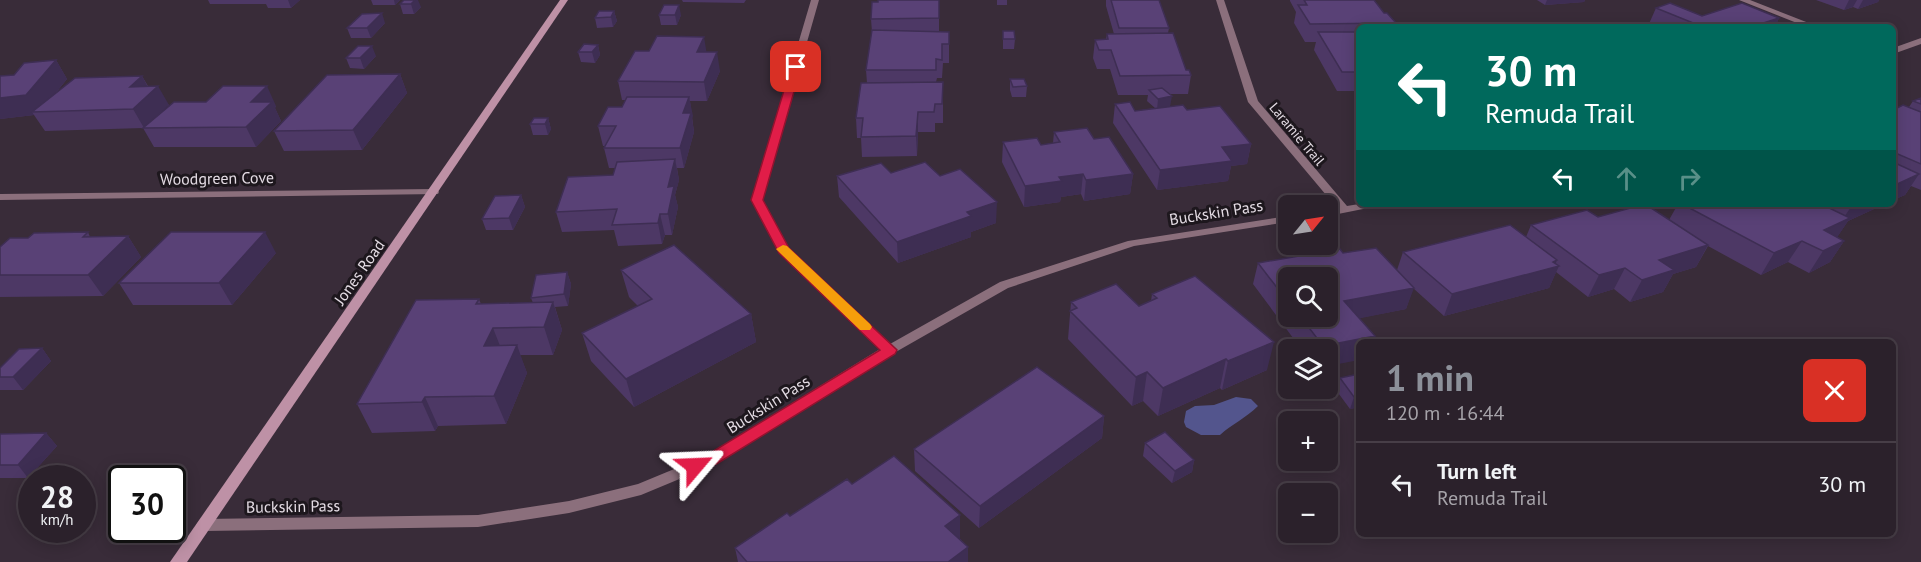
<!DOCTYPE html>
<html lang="en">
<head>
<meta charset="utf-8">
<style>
	:root { --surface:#2b212b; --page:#372e37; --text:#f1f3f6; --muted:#a6a3a9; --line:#473e47; --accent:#8c9099 }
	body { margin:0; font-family:"PT Sans",sans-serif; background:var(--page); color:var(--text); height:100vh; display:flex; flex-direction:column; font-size:22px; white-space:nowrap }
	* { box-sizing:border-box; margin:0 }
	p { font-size:20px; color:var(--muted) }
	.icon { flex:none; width:33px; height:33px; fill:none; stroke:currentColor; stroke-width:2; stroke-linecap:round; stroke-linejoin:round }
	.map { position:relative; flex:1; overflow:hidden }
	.side { position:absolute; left:1356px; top:339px; width:540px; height:198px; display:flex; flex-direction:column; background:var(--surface); border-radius:9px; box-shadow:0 3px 15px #0003,0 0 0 2px var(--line) }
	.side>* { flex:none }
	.top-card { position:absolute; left:1356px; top:24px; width:540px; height:183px; border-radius:9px; box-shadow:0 3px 15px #0003,0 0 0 2px var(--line); background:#00695c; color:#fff; overflow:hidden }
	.needle { width:39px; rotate:60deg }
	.fabs { position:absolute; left:1278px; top:195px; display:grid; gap:12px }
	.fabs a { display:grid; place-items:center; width:60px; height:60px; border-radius:9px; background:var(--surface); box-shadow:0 3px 15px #0003,0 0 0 2px var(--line); font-size:30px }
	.speed { position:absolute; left:18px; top:465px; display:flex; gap:12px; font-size:30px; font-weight:700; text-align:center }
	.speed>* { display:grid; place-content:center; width:78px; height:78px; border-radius:50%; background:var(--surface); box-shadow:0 3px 15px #0003,0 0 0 2px var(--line); line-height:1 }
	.speed small { font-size:15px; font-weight:400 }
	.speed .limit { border:3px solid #111; border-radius:9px; background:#fff; color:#111 }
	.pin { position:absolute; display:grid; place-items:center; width:51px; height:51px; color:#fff; margin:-26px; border-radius:12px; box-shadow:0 3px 9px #0006 }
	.me { position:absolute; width:66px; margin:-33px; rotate:64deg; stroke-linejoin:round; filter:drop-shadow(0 0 4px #0008) }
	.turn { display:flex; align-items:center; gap:21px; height:126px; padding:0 30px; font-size:27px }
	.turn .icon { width:78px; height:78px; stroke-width:2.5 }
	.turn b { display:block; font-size:42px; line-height:51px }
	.lanes { display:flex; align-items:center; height:57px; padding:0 30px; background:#0003; justify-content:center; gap:30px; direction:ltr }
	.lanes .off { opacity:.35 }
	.round { display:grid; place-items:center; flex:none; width:63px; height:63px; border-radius:9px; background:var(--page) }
	.overview { display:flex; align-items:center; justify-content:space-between; height:102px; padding:0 30px }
	h1 { font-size:36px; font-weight:700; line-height:45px; color:var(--accent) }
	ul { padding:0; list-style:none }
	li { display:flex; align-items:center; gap:18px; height:84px; padding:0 30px; border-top:2px solid var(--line) }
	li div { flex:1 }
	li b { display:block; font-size:22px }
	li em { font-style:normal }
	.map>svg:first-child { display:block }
	.water { fill:#53558d }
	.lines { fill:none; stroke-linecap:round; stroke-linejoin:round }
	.street { fill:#8b6f7c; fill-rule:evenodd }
	.secondary { fill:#be91a6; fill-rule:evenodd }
	.wall { fill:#4d3865; fill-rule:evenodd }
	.shaded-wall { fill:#3e2e53 }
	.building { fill:#594176; stroke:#3e2e53; stroke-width:1.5 }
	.route { fill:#e11d48; stroke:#92132f; stroke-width:1.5 }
	.slow { fill:#f59e0b }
	.labels { text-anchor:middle; stroke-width:6; stroke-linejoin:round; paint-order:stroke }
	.far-street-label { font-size:14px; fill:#e4dce4; stroke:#1d171d }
	.street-label { font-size:16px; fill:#e4dce4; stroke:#1d171d }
</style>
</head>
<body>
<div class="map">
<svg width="1921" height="562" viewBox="0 0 1921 562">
	<rect width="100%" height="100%" fill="#392c39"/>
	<path class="water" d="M1236,397L1251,399L1258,406C1246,418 1232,424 1220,435H1201L1186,427L1184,422L1186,411L1195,406L1214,405Z"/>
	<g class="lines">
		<path class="street" d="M811,0H819L762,200L789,248L890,344L1000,282L1128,241L1288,216V222L1134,246L1008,288L894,353L718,463L641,495L569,513L478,527L204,531L199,529L196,525L199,521L204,519L478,515L569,501L638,484L708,455L880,349L780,252L752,200Z
			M1216,0H1224L1258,101L1347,206L1359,204H1379L1378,206L1328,216V210L1337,208L1248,102Z
			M1739,0H1750L1819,27H1807Z
			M1921,38V44L1893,54V48Z
			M434,189L438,190L439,192L438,194L0,200V194Z"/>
		<path class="secondary" d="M560,0H568L187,562H170Z"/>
	</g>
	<path class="wall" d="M208,0H300L291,8H268L266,4H210Z
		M344,0H400L395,5H373L371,0Z
		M404,0L421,7L414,14H403L400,4Z
		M682,0H746L744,3L683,2Z
		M939,0V32H949V63H943L942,78H937L936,82H943V123H935V132H918L917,156L862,157L861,138H857L856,118L867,83L866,70L872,32L871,19Z
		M997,0H1007V5H997Z
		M1106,0H1159L1169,28L1168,33L1186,70L1191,75L1188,94H1170V107L1187,110L1251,144L1247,164L1231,166L1228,181L1157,190L1113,123L1115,104L1135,111L1155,108L1147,101L1148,95H1118L1110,69H1097L1093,58L1095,40L1106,39L1107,34H1114L1106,6Z
		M1290,0H1374L1384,13L1396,23L1394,27H1359V91H1337L1314,50L1316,42H1305L1294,23L1296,12L1290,1Z
		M1537,0H1585L1584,2L1545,5Z
		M1816,0H1879L1878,2L1858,9L1853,7L1844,10Z
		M1656,8L1702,16L1779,18L1775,27H1651L1648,26Z
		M614,11L617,21L613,27L597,28L595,18Z
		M659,15H681L677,25H661Z
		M385,23L371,38H351L347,28Z
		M1003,31L1015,39L1014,49H1003Z
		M598,45L600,55L595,63L581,62L578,52Z
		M707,52L720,71L707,101H690L694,132L684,168H677L679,180L675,195L678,207L672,235H665L662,244L618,246L614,230L562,232L556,212L613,175L615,168H609L604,148L606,146H603L598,126L622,107L626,100H622L618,81Z
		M376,56L364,69L350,68L346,58Z
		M56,60L67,79L55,94L142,76L148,86L169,105L162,111L276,106L275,108L281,121L256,147H154L143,128L45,131L34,115L0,119V76L14,75Z
		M400,74L407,93L362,150L284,151L274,131Z
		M1010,79L1027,86L1026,97H1012L1010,90Z
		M1921,98V190L1911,186L1905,195L1893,200V110L1909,107L1913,101Z
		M1359,103V115L1356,114Z
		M548,118L551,129L548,135H533L530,124Z
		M1054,132L1094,139L1133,174L1130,194L1084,201L1081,194L1061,197L1060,202L1024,207L1002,162L1003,142L1041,145L1053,143Z
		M891,173L940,176L996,223L971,232V237L898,263L839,197L837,176Z
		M521,195L525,207L513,230H486L482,219Z
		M1678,204H1885L1848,221L1837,237L1844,241L1830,262L1809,273L1788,262L1761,275L1708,246L1696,267L1673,274L1663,292L1630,302L1614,289L1588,297L1556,272L1549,288L1444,316L1413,288L1406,309L1359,318L1375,336L1373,342H1359L1328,350H1302L1253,284L1258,263L1343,253L1397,270L1403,252L1526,237L1531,225L1598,217L1669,220ZM1288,278L1328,316H1288Z
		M88,232L90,237L128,236L141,257L103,296L0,297V247L28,238Z
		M276,253L232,305H133L119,283Z
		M621,270L751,314L756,342L634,407L591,361L582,333L638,306L629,297Z
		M567,272L571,284L568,306L555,307L562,330L553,355H520L527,373L506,424L438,426L435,431L372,433L357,404L479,299L481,304L533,303L531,298Z
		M1152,294L1267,370L1222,390L1220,388L1158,416L1143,401L1132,406L1068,339L1071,302L1139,306L1151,301Z
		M42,348L51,361L23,390H0V377Z
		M1359,374V407L1350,409L1336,390L1340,378Z
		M1104,416L1102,438L979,528L915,471L914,449Z
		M46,433L57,446L28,478H0V434Z
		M1145,443L1194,460L1192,472L1172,483L1143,456Z
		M852,484L960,515V539L968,547V562H738L735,548L790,516Z"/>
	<path class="shaded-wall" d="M288,0H300L291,8Z
		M394,0H400L395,5Z
		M415,0H418L421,7L414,14L411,4Z
		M1547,0H1585L1584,2L1545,5Z
		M1849,0H1857L1853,7L1844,10Z
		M1863,0H1879L1878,2L1858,9Z
		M679,5L681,15L677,25L675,15Z
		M614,11L617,21L613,27L611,17Z
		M382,13L385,23L371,38L367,28Z
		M1779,18L1775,27H1759L1760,24Z
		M704,37L707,55L697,52Z
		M598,45L600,55L595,63L592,52Z
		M372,46L376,56L364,69L360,58Z
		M717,52L720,71L707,101L704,82Z
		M56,60L67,79L41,111H36L26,95Z
		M400,74L407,93L362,150L353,130Z
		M142,76L151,93L158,86L169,105L144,128L133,109L130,87Z
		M267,86L276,106L275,108L281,121L256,147L246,127L251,102Z
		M26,95L36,111L32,112L34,115L0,119V98Z
		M1172,96L1170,107L1157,110L1158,99Z
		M689,97L693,116L692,119L694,132L684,168L680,148L683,113Z
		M918,112V132L917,156L916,136Z
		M548,118L551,129L548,135L545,124Z
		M1251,144L1247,164L1231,166L1228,181L1157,190L1160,170L1222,147Z
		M675,159L679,180L675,195L678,207L672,235L668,214V187Z
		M1083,174L1081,194L1061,197L1060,202L1024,207L1025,186L1059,177Z
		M1133,174L1130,194L1084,201L1086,180Z
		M1919,174L1905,195L1893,200V186Z
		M521,195L525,207L513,230L509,218Z
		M997,202L996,223L971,232V237L898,263L897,242L967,212Z
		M1853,204H1885L1848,221L1836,239L1824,230L1840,223Z
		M660,214L665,235L662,244L658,223Z
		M265,232L276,253L232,305L219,283Z
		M128,236L141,257L103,296L88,275Z
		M1802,241L1788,262L1761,275L1774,253Z
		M1844,241L1830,262L1809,273L1823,251Z
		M1708,245L1696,267L1673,274L1663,292L1630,302L1642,280L1659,260Z
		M1557,260L1554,268L1559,266L1549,288L1444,316L1452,294Z
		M1625,268L1614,289L1588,297L1599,275Z
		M567,272L571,284L568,306L564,294Z
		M1414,288L1406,309L1337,323L1344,301Z
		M553,302L562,330L553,355L544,327Z
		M751,314L756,342L634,407L626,379Z
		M493,328L504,356L484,346Z
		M1375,336L1373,342H1359V360L1328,366V350H1322L1323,346Z
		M1274,342L1267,370L1222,390L1228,361Z
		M517,345L527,373L506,424L494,396Z
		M42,348L51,361L23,390L13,377Z
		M1226,359L1220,388L1158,416L1163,388Z
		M1147,372L1143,401L1132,406L1136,377Z
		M1359,396V407L1350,409L1354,397Z
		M425,397L438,426L435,431L422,402Z
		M1104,416L1102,438L979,528L980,506Z
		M46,433L57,446L28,478L18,465Z
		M1194,460L1192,472L1172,483L1175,471Z
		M960,515V544L945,526Z
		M968,547V562H948Z"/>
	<path class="building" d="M404,0H415L411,4H400Z
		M878,0H939V18L871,19L872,2H878Z
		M1111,0H1159L1169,28H1119Z
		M1304,0H1374L1384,13H1387L1396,23L1310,24L1298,5H1307Z
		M1670,3L1702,16L1742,3L1779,18L1760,24L1768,27H1703L1656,8Z
		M664,5H679L675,15H659Z
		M599,11H614L611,17L595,18Z
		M382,13L367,28H347L362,14Z
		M872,30L949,32V44H942V60L936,59V70H866Z
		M1003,31H1014L1015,39H1003Z
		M1318,32H1359V72H1342Z
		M1173,33L1186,70H1189L1191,75L1120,76L1111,50H1099L1095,40L1108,39L1107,34Z
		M657,36L704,37L697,52H717L704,82L618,81L635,51H649Z
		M584,44L598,45L592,52H578Z
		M358,46H372L360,58H346Z
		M56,60L26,95L0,98V76L14,75L24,63Z
		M400,74L353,130L274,131L327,75Z
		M142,76L130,87L158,86L133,109L32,112L75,78Z
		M1010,79H1024L1027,86L1013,87Z
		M943,82L942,104H935L934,112H918L916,136L861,137L863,118H856L861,83Z
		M223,86H267L251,102H272L246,127L143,128L174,102H206Z
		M1162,88L1172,96L1158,99L1149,90Z
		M627,97H689L683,113H691L680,148H604L616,126H598L608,107H622Z
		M1921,98V104L1913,101Z
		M1130,102L1135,111L1183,105L1187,110L1220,106L1251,144L1222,147L1232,161L1160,170L1115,104Z
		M1903,105L1921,112V164L1893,152V110Z
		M534,118H548L545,124H530Z
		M1087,128L1094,139L1109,137L1133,174L1086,180L1083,174L1059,177L1062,181L1025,186L1003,142L1037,138L1041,145L1060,142L1054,132Z
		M675,159L668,187L674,186L668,214H660L658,223L612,225L617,209L556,212L568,177L613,175L617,162Z
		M925,162L940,176L960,169L997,202L967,212L971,216L897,242L837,176L881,163L891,173Z
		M1893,162L1919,174L1893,186Z
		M521,195L509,218L482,219L495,196Z
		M1645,204L1708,245L1659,260L1674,270L1642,280L1625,268L1599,275L1531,225L1587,210L1598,217Z
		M1682,204H1821L1850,218L1824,230L1844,241L1823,251L1802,241L1774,253Z
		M1510,225L1557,260L1553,262L1559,266L1452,294L1403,252Z
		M88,232L83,237L128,236L88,275H0V247L10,238H28L34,233Z
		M171,232H265L219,283H119Z
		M674,245L751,314L626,379L582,333L652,299L621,270Z
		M1376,248L1414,288L1344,301L1375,336L1323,346L1300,316H1328V278H1288V302L1258,263L1340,249L1343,253Z
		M567,272L564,294L531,298L536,275Z
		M1195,276L1274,342L1228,361L1226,359L1163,388L1147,372L1136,377L1070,311L1077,308L1071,302L1116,284L1139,306L1157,298L1152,294Z
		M479,299L476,304L553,302L544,327L493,328L484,346L517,345L494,396L425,397L422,402L357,404L416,300Z
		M42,348L13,377H0V368L19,349Z
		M1037,367L1104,416L980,506L914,449Z
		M1359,374V396L1354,397L1340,378Z
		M1165,432L1194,460L1175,471L1145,443Z
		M46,433L18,465H0V434Z
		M894,456L960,515L945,526L968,547L948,562H747L735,548L787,513L790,516L847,479L852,484Z"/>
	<path class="route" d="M796,64L801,67L763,200L789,248L897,350L895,354L718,463L695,473L689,471L686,466L689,462L707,455L880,350L779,253L751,200L791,67Z"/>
	<path class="slow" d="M783,245L787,246L870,324L872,327L870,330H860L778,251L776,249Z"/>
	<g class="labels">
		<g class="far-street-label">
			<text transform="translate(1297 134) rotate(50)" y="5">Laramie Trail</text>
		</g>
		<g class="street-label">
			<text transform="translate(217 178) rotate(-1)" y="6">Woodgreen Cove</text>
			<text transform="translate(1216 212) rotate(-9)" y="6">Buckskin Pass</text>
			<text transform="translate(359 272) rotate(-55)" y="6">Jones Road</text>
			<text transform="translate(768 404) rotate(-32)" y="6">Buckskin Pass</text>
			<text transform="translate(293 506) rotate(-1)" y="6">Buckskin Pass</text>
		</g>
	</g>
</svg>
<div class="fabs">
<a><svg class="needle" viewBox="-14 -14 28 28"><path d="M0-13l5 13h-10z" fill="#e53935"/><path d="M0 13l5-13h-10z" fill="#a6a3a9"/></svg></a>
<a><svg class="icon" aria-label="search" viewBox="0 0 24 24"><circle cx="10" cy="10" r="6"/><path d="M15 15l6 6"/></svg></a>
<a><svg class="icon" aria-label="layers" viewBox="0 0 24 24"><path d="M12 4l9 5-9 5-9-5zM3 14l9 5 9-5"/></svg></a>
<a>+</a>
<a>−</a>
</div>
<div class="speed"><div>28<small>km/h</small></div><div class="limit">30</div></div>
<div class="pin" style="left:796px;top:67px;background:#d93025"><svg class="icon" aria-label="arrive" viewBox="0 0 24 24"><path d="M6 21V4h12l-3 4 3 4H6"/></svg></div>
<svg class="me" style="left:695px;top:466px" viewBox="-20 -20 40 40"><path d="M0-17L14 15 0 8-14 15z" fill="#e11d48" stroke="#fff" stroke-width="4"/></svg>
<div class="top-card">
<div class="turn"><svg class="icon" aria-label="left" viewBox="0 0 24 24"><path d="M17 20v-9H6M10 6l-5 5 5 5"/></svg><div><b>30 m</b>Remuda Trail</div></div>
<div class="lanes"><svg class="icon" aria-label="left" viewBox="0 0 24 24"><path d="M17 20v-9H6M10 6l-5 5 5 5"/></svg><svg class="icon off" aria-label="ahead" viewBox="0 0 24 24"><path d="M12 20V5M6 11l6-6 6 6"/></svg><svg class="icon off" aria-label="right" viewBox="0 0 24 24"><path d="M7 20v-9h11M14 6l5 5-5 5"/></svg></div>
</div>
<section class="side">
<div class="overview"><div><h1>1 min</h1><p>120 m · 16:44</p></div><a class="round" style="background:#d93025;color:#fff"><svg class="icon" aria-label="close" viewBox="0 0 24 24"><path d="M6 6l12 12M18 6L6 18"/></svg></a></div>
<ul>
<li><svg class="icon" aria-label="left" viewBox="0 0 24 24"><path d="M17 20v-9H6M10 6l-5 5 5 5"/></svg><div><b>Turn left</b><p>Remuda Trail</p></div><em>30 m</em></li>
</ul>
</section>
</div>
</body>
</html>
